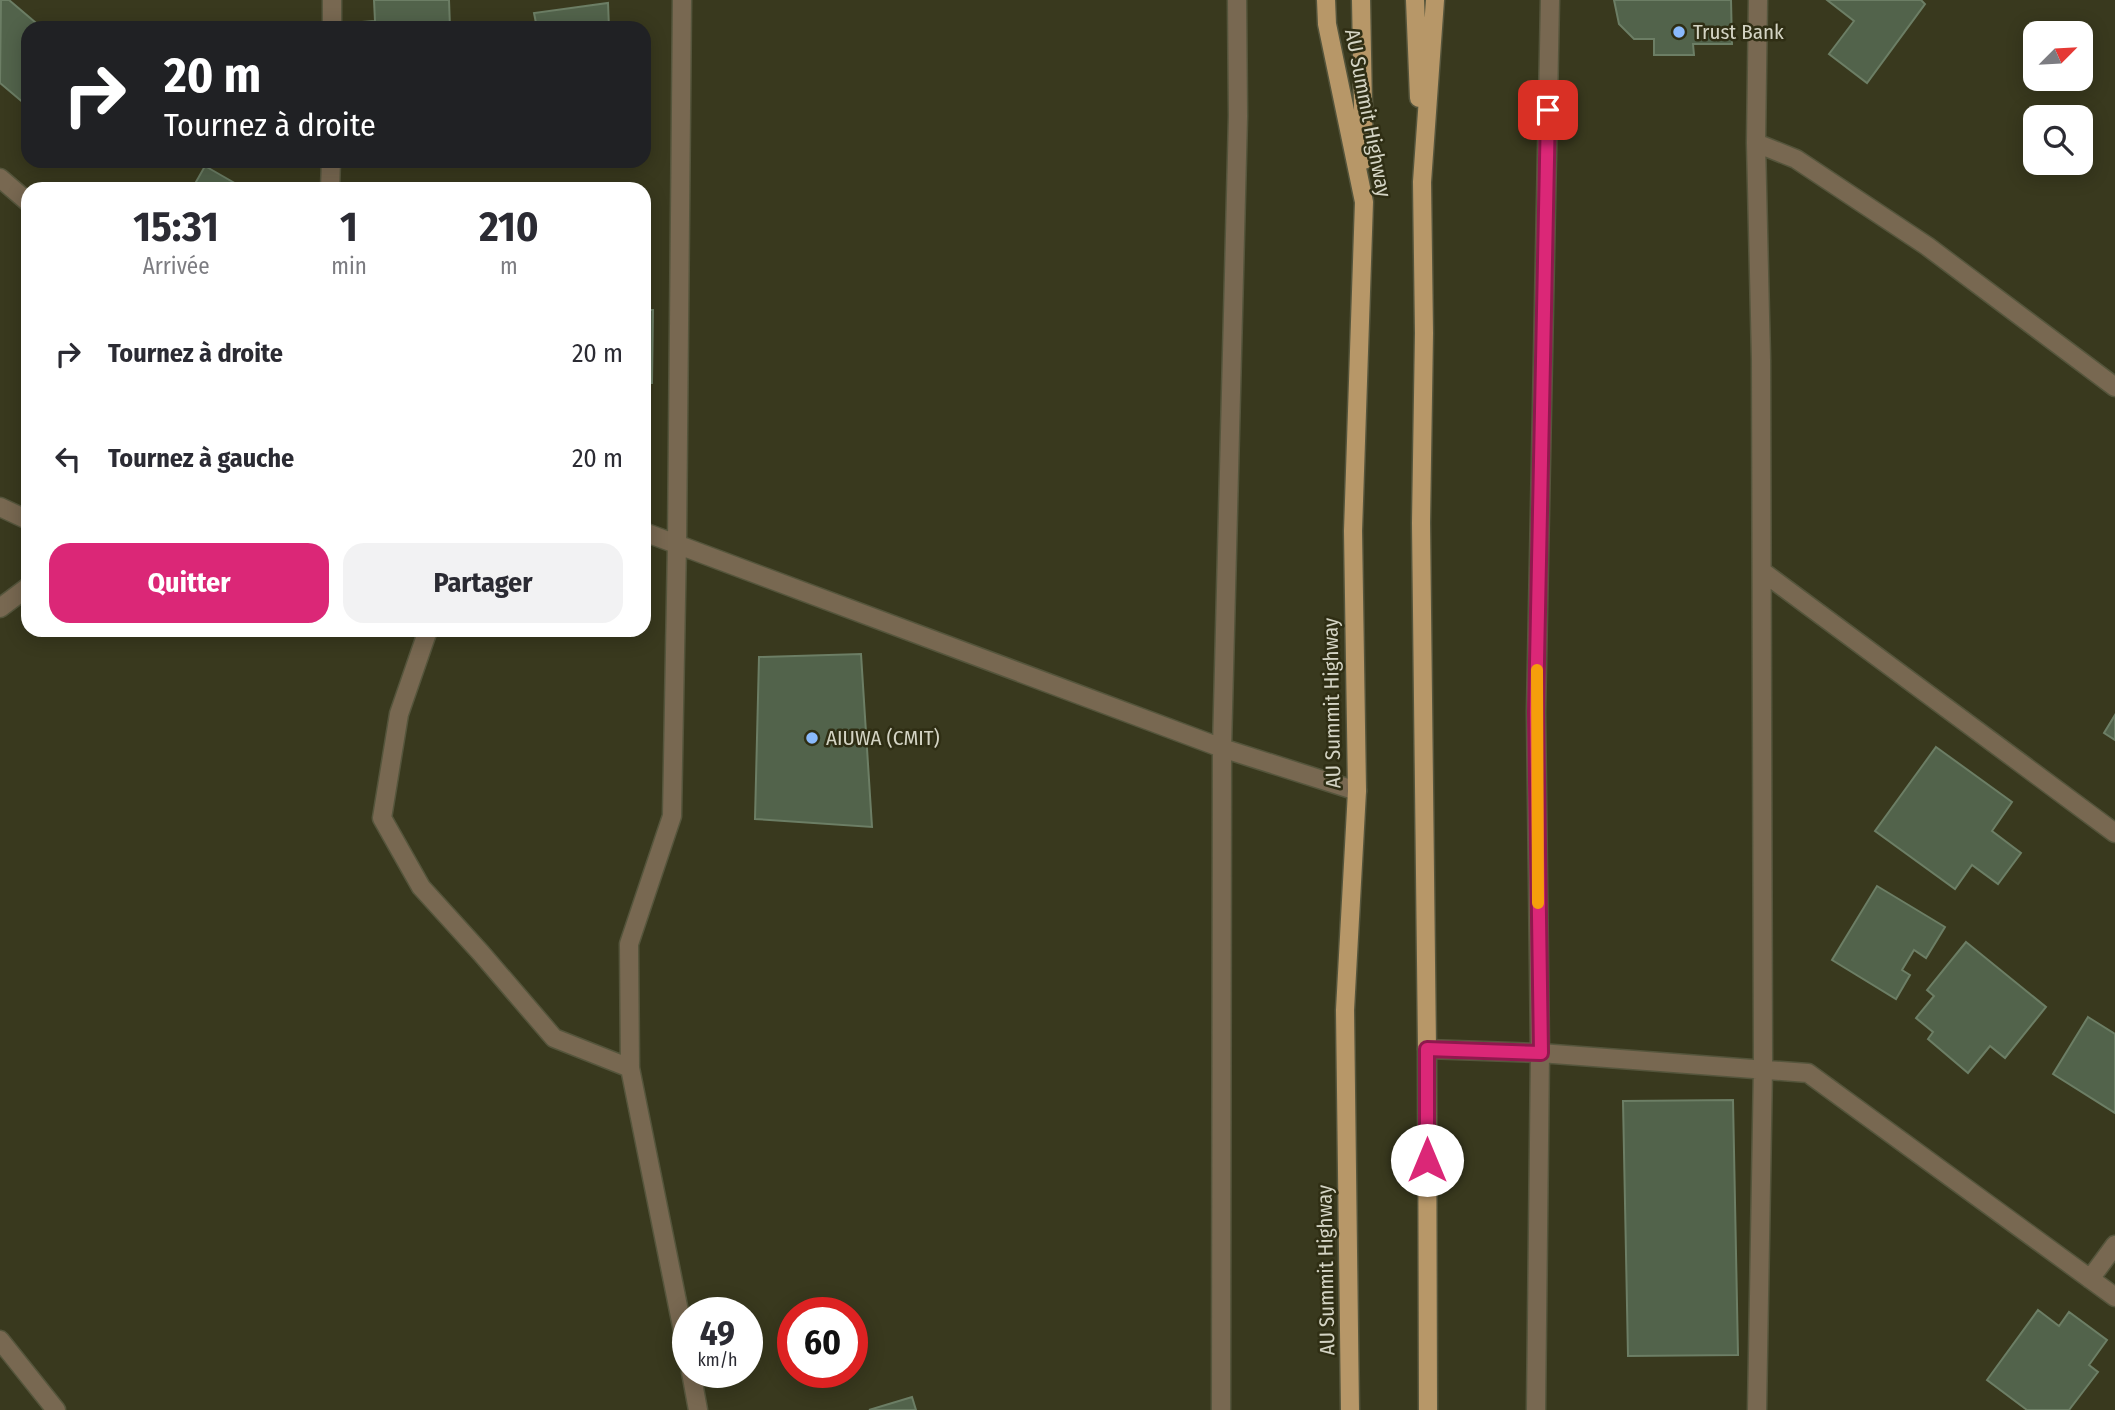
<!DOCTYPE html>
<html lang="fr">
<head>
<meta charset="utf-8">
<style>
	:root { --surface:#fff; --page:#f2f2f3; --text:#2b2b33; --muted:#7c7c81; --accent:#db2777 }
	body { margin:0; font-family:"Fira Sans Condensed",sans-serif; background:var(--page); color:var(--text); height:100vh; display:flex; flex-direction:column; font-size:26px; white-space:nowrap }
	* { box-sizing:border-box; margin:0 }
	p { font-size:23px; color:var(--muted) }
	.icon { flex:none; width:38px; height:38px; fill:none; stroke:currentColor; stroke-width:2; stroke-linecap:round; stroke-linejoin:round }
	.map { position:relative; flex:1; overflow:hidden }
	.details { position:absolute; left:21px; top:182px; width:630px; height:455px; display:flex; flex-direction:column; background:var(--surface); border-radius:21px; box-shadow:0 4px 18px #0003 }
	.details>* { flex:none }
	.top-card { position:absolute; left:21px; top:21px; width:630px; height:147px; border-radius:21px; box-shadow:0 4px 18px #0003; background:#202124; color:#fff; overflow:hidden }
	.needle { width:46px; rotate:66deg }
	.fabs { position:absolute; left:2023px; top:21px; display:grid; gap:14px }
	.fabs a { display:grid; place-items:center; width:70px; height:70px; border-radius:14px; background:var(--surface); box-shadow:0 4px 18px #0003; font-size:35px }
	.speed { position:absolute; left:672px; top:1297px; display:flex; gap:14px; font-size:35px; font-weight:700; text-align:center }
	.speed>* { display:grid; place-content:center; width:91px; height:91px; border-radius:50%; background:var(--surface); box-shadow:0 4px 18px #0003; line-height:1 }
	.speed small { font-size:18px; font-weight:400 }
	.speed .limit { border:10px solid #d22; background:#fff; color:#111 }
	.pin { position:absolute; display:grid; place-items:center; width:60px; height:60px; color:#fff; margin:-30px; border-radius:14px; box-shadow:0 4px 10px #0006 }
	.me { position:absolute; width:77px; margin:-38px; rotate:0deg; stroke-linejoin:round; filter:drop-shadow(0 0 5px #0008) }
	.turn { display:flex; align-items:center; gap:24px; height:147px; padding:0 28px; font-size:32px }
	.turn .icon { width:91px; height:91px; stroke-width:2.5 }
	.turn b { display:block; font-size:49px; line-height:60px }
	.eta { display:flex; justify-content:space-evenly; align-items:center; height:119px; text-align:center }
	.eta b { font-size:42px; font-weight:700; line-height:49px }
	.cta { display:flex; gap:14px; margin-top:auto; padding:14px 28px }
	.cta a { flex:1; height:80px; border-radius:21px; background:var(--accent); color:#fff; font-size:28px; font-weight:700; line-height:80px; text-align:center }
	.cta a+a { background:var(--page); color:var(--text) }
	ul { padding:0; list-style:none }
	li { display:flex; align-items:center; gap:21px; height:105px; padding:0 28px }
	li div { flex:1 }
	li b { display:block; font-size:26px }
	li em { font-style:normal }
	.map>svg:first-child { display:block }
	.building { fill:#52634b; stroke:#6c7e65; stroke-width:2 }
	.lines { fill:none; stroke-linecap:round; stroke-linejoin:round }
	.minor-casing { stroke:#55553c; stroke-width:21 }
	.major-casing { stroke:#55553c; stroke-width:21 }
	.minor { stroke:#786851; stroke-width:18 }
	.major { stroke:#b79768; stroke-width:18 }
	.route-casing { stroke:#8e194d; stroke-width:18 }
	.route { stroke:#db2777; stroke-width:12 }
	.slow { stroke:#f59e0b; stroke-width:12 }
	.poi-dot { fill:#8abafc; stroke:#2f2e14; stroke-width:2.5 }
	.labels { text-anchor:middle; stroke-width:5; stroke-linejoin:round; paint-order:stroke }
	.poi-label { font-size:21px; fill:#d4d4c4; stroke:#2f2e14; text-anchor:start }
	.street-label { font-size:21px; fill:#d4d4c4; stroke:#2f2e14 }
</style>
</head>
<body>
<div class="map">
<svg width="2115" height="1410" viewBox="0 0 2115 1410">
	<rect width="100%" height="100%" fill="#39391e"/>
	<path class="building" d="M1,0H9L42,28H28V100L25,104L0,83Z
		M374,0H449L450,28H364L363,22L375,21Z
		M1614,0H1731L1732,44H1693L1694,55H1654V39H1634L1619,24Z
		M1827,0H1921L1925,4L1867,83L1829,54L1854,21Z
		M608,3L609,28H537L534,13Z
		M205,166L245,189H192Z
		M590,185V189H515V186Z
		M644,310H653L652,383H644Z
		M861,654L872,827L755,819L759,657Z
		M2115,715V740L2104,733Z
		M1936,747L2012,802L1992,831L2021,853L1998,884L1972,865L1955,889L1875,831Z
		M1877,886L1945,927L1926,958L1914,950L1902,970L1910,975L1896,999L1832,960Z
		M1966,942L2046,1007L2005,1058L1990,1046L1968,1073L1928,1039L1933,1032L1916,1018L1934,996L1927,990Z
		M2088,1017L2115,1034V1113L2053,1074Z
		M1733,1100L1738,1355L1628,1356L1623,1101Z
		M2038,1310L2059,1326L2069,1312L2107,1340L2089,1365L2098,1372L2069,1410H2027L1987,1380Z
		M912,1397L916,1410H869Z"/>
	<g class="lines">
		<defs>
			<path id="minor" d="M682,0L677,543L672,816L629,944L630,1068L688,1356
				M332,28V0
				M1756,143L1796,159L1927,246L2115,387
				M0,178L28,202
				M330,189L331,161
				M0,507L28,520
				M644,532L1222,748L1357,791
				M1763,572L2115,833
				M0,608L28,587
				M428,630L399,714L382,818L421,887L481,953L554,1038L630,1068
				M1427,1049L1540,1053L1808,1073L2115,1297
				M2090,1279L2115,1245
				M0,1340L56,1410
				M691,1372L698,1410
				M1221,1410L1222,748L1238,116L1237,0
				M1536,1410L1540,1053L1536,712L1550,0
				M1757,1410L1763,1068L1761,359L1756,143L1758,0"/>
			<path id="major" d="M1326,0L1327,24L1364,202L1353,531L1357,791L1345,1010L1350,1410
				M1361,0L1364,160
				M1415,0L1419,98
				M1428,1410L1427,1049L1421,523L1424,333L1422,182L1435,0"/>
		</defs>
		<use href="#minor" class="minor-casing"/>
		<use href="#major" class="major-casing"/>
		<use href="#minor" class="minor"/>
		<use href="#major" class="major"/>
	</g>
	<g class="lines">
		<defs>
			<path id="route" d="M1427,1160V1049L1541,1053L1536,712L1548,110"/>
		</defs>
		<use href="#route" class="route-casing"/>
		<use href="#route" class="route"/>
		<path class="slow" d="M1537,670L1538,903"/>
	</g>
	<g class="poi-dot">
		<circle cx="1679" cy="32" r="7"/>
		<circle cx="812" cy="738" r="7"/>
	</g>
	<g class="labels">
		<g class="poi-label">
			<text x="1693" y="39">Trust Bank</text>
			<text x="826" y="745">AIUWA (CMIT)</text>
		</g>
		<g class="street-label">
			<text transform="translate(1368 113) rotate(79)" y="7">AU Summit Highway</text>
			<text transform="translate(1332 703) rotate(-91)" y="7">AU Summit Highway</text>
			<text transform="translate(1326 1270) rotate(-91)" y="7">AU Summit Highway</text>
		</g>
	</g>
</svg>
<div class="fabs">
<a><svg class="needle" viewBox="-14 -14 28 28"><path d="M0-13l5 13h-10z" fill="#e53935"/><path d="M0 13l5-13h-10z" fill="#7c7c81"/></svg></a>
<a><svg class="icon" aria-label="search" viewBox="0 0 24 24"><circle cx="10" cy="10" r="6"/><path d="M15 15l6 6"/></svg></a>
</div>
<div class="speed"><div>49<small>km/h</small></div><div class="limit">60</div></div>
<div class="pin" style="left:1548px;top:110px;background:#d93025"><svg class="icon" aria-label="arrive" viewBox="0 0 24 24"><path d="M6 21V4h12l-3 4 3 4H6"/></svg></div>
<svg class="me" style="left:1427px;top:1160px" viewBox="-20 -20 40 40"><circle r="19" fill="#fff"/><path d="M0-13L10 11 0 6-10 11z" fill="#db2777"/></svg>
<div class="top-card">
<div class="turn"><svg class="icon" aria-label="right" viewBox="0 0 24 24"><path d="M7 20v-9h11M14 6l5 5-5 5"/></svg><div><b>20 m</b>Tournez à droite</div></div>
</div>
<section class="details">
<div class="eta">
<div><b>15:31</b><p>Arrivée</p></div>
<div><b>1</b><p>min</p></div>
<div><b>210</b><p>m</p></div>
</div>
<ul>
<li><svg class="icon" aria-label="right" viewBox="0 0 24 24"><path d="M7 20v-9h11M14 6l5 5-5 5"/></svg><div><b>Tournez à droite</b></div><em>20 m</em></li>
<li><svg class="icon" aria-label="left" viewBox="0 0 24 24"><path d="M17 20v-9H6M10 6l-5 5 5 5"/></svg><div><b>Tournez à gauche</b></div><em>20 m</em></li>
</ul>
<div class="cta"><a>Quitter</a><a>Partager</a></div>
</section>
</div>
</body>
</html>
